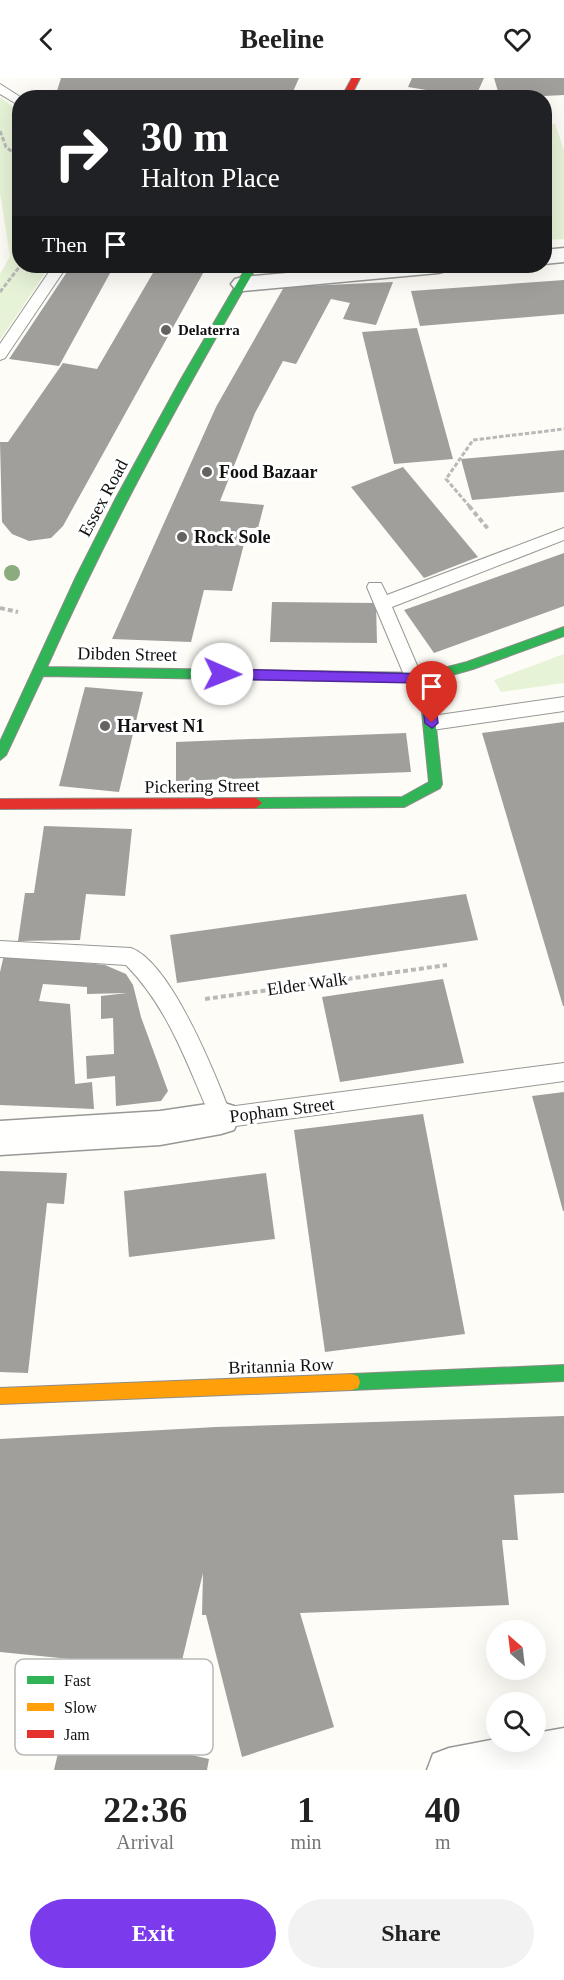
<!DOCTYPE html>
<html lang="en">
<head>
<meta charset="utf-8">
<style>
	:root { --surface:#fff; --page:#f2f2f2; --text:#222; --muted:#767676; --accent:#7c3aed }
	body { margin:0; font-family:"Times New Roman",serif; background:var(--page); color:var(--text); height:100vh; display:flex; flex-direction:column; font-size:22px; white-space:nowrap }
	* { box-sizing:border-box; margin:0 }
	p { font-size:20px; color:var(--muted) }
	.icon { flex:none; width:33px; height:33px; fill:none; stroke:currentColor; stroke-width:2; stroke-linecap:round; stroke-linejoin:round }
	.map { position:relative; height:1692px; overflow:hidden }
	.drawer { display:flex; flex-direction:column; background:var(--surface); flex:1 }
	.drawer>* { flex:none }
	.hud { position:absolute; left:12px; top:12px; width:540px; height:183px; border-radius:24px; box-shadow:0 6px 24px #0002; background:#202124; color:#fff; overflow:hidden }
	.needle { width:39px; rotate:332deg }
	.controls { position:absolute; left:486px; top:1542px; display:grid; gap:12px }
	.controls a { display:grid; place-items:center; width:60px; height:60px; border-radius:50%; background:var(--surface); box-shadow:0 6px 24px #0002; font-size:30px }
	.pin { position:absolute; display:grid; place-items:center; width:51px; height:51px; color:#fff; margin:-62px -26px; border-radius:50% 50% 50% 0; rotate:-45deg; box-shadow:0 0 6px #0007 }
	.pin .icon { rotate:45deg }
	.me { position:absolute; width:66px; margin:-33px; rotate:91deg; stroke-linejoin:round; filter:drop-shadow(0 0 4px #0008) }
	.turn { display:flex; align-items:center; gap:21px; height:126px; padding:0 30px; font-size:27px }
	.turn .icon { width:78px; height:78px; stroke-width:2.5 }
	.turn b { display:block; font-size:42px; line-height:51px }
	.then { display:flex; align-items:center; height:57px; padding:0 30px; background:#0003; gap:12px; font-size:22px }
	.eta { display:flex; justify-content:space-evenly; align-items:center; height:102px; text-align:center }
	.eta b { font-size:36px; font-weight:700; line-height:42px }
	.cta { display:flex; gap:12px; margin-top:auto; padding:12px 30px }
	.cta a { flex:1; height:69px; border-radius:36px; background:var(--accent); color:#fff; font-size:24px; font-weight:700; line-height:69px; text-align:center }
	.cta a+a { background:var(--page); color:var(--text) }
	header { display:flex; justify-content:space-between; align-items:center; height:78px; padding:0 30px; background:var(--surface); font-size:27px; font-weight:700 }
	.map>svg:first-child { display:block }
	.green { fill:#e7f3d7 }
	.building { fill:#a19f9c }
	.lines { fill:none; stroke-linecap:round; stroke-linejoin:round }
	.lane-casing { stroke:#979795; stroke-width:2 }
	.street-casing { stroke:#979795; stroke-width:3 }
	.fast-casing { stroke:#8e8d8b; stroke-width:2 }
	.slow-casing { stroke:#8e8d8b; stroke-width:2 }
	.jam-casing { stroke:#8e8d8b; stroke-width:2 }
	.path-far1 { stroke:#b9b9b8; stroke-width:3; stroke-dasharray:4.5 2; stroke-linecap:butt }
	.path { stroke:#b9b9b8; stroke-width:4; stroke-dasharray:5 3; stroke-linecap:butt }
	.lane { fill:#fffffe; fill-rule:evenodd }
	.street { fill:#fffffe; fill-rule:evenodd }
	.fast { fill:#30b455; fill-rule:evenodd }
	.slow { fill:#ff9f0a; fill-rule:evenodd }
	.jam { fill:#e5322d; fill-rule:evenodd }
	.tree { fill:#8cac80 }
	.route { fill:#7c3aed; stroke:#51269a; stroke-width:1.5 }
	.poi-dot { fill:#646362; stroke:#fff; stroke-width:2 }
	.labels { text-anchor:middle; stroke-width:6; stroke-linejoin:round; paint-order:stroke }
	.far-poi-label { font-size:15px; font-weight:bold; fill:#111; stroke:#fff; text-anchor:start }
	.poi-label { font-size:18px; font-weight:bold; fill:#111; stroke:#fff; text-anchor:start }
	.street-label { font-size:18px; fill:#111; stroke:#fff }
	.key { fill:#fff; stroke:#b8b8b8; stroke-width:1.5 }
	.key-label { font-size:16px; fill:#111 }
</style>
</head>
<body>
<header><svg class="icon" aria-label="back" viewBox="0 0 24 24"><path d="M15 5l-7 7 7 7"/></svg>Beeline<svg class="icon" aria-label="heart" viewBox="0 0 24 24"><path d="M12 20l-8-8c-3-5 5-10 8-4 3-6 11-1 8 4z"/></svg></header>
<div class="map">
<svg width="564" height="1692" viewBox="0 0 564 1692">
	<rect width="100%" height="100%" fill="#fdfcf7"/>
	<path class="green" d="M0,19L19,33L20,188H50L0,262V196L10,178L0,115Z
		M545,46H555L564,72V161L545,162Z
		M564,576V605L501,614L494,602Z"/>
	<path class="building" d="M61,0H299L292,16L272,17V20H106L56,16Z
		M412,0H484L475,20L408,9Z
		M494,0H564V17L500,20Z
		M71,188H114L59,288L9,281Z
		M157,188H207L63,448L51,460L29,463L12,456L2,444L0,364H8L63,285L97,291Z
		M564,202V236L420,248L411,213Z
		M393,204L376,247L343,241L350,225L331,221L296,286L283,283L255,335L220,423L264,427L258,450H248L232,513L204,512L191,564L112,561L216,329L284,209Z
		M417,250L453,381L394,386L362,254Z
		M564,372V414L472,422L461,381Z
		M403,389L478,479L424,500L351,409Z
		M564,475V528L434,575L404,532Z
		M272,524L376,525L377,565L270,564Z
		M85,609L143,614L119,714L59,708Z
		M564,644V928H563L482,655Z
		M406,655L411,694L176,703V664Z
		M44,748L132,751L125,818L86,816L80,862L18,863L25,815H34Z
		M466,816L478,862L177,905L170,857Z
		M4,877L105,887L126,896L133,907L141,939L168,1013L161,1023L116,1028L115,998L87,1001L86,978L114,976L113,940L101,941V918L127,915L87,916V909L43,906L39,923L70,926L75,1006L92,1004L94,1031L0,1027V894Z
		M443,901L464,985L340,1004L322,919Z
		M564,1014V1133H563L532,1018Z
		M423,1036L465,1256L325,1274L294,1052Z
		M0,1093L67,1095L64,1126L47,1125L28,1295L0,1294Z
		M266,1095L275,1161L129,1179L124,1113Z
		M564,1338V1415L514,1417L518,1462H502L509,1527L300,1535L334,1649L242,1679L206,1537H202L203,1495L161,1670L209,1681L207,1692H54L80,1582L0,1574V1361L216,1349Z"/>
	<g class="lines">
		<defs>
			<path id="lane" d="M0,6L22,20H20V28L0,16Z
				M53,188H67L5,280L0,282V266Z
				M564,450V462L392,529L422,599L419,604L413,606L407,604L367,509L369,505H381L387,517Z
				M564,619V633L432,652L426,650L423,645L426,640L432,638Z
				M0,863L131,870C170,884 213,991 228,1029L564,985V1003L221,1050L214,1047C188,990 171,933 126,887L0,879Z"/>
			<path id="street" d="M564,170V184L544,186V172Z
				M365,188H450L446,193L438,195L243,213L235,211L231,206L235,201L243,199Z
				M221,1024L234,1028L239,1040L234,1052L221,1056L160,1067L0,1077V1043L160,1033Z
				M564,1650V1692H427L433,1676L449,1670L496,1661V1664H536V1655Z"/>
			<path id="fast" d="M247,188H257C181,319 109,450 47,589L425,595L467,584L564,549V558L473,591L431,603L442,706L440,710L404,729L256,730L250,725L256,720L402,719L429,704L419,604L43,598L6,677L0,682V664L76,499L116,420L180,303Z
				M564,1287V1303L352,1312L346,1310L344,1304L346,1298L352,1296Z"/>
			<path id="slow" d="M352,1296L358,1298L360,1304L358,1310L352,1312L0,1326V1310Z"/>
			<path id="jam" d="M352,0H360L350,20H341Z
				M256,720L262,725L256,730L0,731V721Z"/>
		</defs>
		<use href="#lane" class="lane-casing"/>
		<use href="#street" class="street-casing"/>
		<use href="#fast" class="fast-casing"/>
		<use href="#slow" class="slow-casing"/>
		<use href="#jam" class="jam-casing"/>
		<path class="path-far1" d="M0,53L6,69L20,80
			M0,214L20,188
			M470,429L446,401L473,362L564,351"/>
		<path class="path" d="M469,428L489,452
			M0,530L18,534
			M205,921L447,887"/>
		<use href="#lane" class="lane"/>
		<use href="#street" class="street"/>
		<use href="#fast" class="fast"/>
		<use href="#slow" class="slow"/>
		<use href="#jam" class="jam"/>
	</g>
	<circle class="tree" cx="12" cy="495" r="8"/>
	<path class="route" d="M222,591L426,596L432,600L438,645L432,650L425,645L420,605L222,601L216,596Z"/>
	<g class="poi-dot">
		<circle cx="166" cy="252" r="6"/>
		<circle cx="207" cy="394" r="6"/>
		<circle cx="182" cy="459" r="6"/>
		<circle cx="105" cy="648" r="6"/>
	</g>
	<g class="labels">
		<g class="far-poi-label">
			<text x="178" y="257">Delaterra</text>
		</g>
		<g class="poi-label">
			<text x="219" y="400">Food Bazaar</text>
			<text x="194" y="465">Rock Sole</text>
			<text x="117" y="654">Harvest N1</text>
		</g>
		<g class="street-label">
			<text transform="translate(103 420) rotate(-62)" y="6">Essex Road</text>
			<text transform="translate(127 576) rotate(1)" y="6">Dibden Street</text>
			<text transform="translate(202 708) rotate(-1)" y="6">Pickering Street</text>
			<text transform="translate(307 906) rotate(-8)" y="6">Elder Walk</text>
			<text transform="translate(282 1032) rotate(-7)" y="6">Popham Street</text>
			<text transform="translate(281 1288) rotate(-2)" y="6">Britannia Row</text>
		</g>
	</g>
	<rect x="15" y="1581" width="198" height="96" rx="9" class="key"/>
	<rect x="27" y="1598" width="27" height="8" fill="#30b455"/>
	<rect x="27" y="1625" width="27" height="8" fill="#ff9f0a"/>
	<rect x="27" y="1652" width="27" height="8" fill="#e5322d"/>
	<g class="key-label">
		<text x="64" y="1608">Fast</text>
		<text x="64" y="1635">Slow</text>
		<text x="64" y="1662">Jam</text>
	</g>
</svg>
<div class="controls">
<a><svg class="needle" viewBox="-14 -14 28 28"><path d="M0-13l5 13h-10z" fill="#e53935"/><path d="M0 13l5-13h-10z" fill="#767676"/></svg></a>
<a><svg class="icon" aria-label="search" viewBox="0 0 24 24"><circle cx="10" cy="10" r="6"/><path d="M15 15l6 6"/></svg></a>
</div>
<div class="pin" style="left:432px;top:645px;background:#d93025"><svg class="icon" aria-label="arrive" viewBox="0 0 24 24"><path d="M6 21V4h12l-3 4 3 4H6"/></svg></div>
<svg class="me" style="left:222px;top:596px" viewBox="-20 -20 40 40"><circle r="19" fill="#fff"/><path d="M0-13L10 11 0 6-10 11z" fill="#7c3aed"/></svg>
<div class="hud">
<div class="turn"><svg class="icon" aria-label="right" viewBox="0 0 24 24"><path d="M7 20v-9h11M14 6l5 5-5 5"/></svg><div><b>30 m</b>Halton Place</div></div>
<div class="then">Then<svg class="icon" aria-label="arrive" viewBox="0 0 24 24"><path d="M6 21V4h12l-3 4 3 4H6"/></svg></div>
</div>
</div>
<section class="drawer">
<div class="eta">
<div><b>22:36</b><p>Arrival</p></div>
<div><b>1</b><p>min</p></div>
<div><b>40</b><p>m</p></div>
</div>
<div class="cta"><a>Exit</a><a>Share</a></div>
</section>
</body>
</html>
